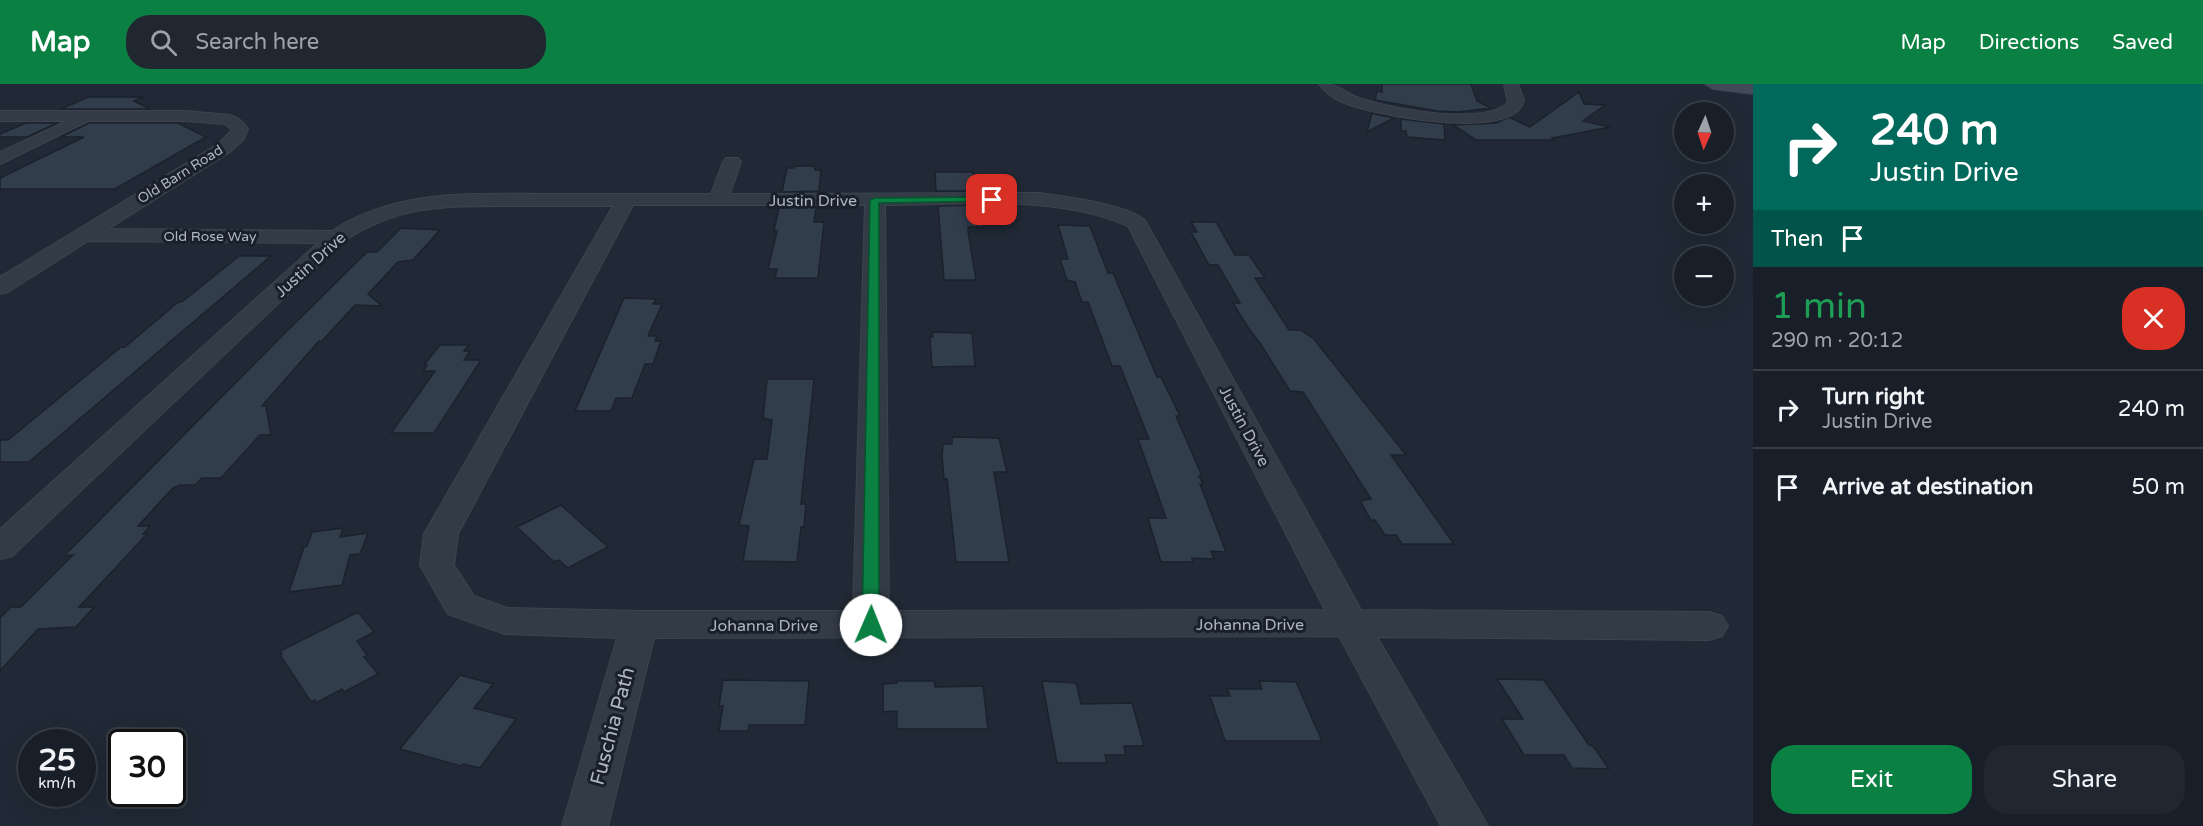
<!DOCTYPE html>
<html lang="en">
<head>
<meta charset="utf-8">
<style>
	:root { --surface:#181f28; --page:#212730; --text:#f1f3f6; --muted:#9fa2a8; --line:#363d45; --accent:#0b8043 }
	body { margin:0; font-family:"Varela Round",sans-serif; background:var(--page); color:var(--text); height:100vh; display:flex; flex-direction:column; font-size:22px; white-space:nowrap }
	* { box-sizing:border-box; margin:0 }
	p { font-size:20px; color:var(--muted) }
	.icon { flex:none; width:33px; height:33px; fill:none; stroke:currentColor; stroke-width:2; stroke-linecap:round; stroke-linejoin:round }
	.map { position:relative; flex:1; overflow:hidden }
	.drawer { display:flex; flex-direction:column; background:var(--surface); width:450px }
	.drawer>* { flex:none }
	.guide { background:#00695c; color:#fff; overflow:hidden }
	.needle { width:39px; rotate:183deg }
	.fabs { position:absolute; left:1674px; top:18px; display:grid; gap:12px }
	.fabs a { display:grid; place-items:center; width:60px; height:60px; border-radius:50%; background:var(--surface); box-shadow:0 6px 24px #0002,0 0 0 2px var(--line); font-size:30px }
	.speed { position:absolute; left:18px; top:645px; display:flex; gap:12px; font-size:30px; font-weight:700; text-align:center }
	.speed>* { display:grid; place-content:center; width:78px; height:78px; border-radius:50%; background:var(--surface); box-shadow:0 6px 24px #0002,0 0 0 2px var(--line); line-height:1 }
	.speed small { font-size:15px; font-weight:400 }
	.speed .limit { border:3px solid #111; border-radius:9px; background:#fff; color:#111 }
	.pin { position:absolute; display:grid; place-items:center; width:51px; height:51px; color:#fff; margin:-26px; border-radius:12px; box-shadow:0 3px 9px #0006 }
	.me { position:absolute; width:66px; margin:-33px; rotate:1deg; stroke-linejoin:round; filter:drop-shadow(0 0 4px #0008) }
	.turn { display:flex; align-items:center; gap:21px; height:126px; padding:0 18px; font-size:27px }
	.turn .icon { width:78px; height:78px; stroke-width:2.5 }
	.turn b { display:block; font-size:42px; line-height:51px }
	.then { display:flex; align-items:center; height:57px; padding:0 18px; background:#0003; gap:12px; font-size:22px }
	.round { display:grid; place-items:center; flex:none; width:63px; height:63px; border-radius:24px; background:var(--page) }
	.overview { display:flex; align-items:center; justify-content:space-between; height:102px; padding:0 18px }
	h1 { font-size:36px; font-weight:600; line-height:45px; color:#1e9e55 }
	.cta { display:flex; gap:12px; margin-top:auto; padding:12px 18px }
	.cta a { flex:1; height:69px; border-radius:24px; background:var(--accent); color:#fff; font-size:24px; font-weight:600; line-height:69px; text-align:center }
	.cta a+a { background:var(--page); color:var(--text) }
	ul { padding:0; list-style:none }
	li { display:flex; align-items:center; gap:18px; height:78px; padding:0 18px; border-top:2px solid var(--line) }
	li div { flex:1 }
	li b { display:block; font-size:22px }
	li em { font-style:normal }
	header { display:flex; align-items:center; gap:36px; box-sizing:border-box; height:84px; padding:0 30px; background:var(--accent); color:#fff }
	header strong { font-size:28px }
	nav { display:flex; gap:33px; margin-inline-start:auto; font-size:21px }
	.search { width:420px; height:54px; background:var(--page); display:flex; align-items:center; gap:15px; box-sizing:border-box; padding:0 21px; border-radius:24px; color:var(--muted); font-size:22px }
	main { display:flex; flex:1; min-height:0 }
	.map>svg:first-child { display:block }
	.building { fill:#323d4c; stroke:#1b222c; stroke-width:1.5 }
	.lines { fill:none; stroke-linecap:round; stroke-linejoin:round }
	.street-casing { stroke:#3d444f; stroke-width:2 }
	.secondary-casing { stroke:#3d444f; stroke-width:2 }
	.street { fill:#333b46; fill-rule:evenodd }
	.secondary { fill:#424a59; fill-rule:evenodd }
	.route { fill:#0b8043; stroke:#07532c; stroke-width:1.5 }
	.labels { text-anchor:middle; stroke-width:6; stroke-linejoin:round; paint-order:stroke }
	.far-street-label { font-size:14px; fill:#aeb6c3; stroke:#19202a }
	.street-label { font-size:16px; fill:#aeb6c3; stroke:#19202a }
	.near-street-label { font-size:20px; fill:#aeb6c3; stroke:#19202a }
</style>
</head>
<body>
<header>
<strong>Map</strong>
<div class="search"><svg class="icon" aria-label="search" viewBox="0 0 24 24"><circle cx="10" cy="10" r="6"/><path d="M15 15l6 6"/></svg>Search here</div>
<nav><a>Map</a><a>Directions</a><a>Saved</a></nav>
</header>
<main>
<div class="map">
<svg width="1753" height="742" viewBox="0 0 1753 742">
	<rect width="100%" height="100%" fill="#202935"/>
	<path class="building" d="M1382,0H1471L1477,17L1491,24L1458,28L1437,27L1375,16L1377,7L1382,8Z
		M1579,8L1584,20L1605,21L1583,37L1610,43L1552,54L1556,56H1476L1453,41L1496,39L1509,33L1530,43Z
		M88,13H143L134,17L150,25H61Z
		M1372,29L1379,31L1394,34L1367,48Z
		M1401,35L1444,40L1445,56L1407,53L1406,47H1401Z
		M26,39H57L27,53H0V50Z
		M89,39H178L206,53L115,105H0V94L84,53H61Z
		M794,82H814L815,86H821L819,107L782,108L787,84H794Z
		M935,88H973L977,107H936Z
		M979,121L984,143H968V147L976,196H944L938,122Z
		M779,123H816L814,138H824L818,194H775L777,185H768L777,147H774Z
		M1191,138H1216L1235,171H1249L1265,194H1255L1289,246H1301L1314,255L1406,371H1391L1454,460H1402L1396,451H1385L1375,436H1371L1360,417L1371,415L1303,308L1290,307L1260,259L1249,245L1233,219H1240L1218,181H1209L1191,148H1197Z
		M1058,141L1090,142L1108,189H1113L1157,293H1161L1180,332H1176L1202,392H1199L1203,400H1200L1226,468L1211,467L1214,475L1192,474L1193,478H1161L1148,434H1166L1138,355H1149L1120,282H1112L1088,218H1082L1075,198L1067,196L1060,175H1068Z
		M401,144L440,146L413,176L398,178L368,210L382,222L355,221L321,258L319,257L262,322H266L271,351H260L221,394H202L195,401H180L173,404L138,442H150L143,450H147L79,523H94L76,543L38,545L0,587V534L11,523H21L73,471L64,472L286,248L367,168H377Z
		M239,172H271L29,378H0V356H8L121,263H125L177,219L183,217Z
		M624,214L656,215L653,220H662L648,252H657L655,257H661L653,280H645L632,314H616L611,327H575Z
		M932,248L972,249L975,282L932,283L930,253H933Z
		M440,261H469L464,267H470L464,276H481L434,349H391L435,287H423L427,281H424Z
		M767,295H814L801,420H806L804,443H801L797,478L743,477L749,442L739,441L754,375H767L772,336L763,334Z
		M952,353L999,354L1007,388H994L1009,478H956L947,395H944L942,372L943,360H952Z
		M561,421L608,463L568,484L559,476L554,478L517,443Z
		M343,444L340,453L368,449L360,470L350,471L342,501L289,508L304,463L307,462L312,448Z
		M358,528L374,548L357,557L367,571L364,573L378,590L344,608L342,605L316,619L315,616L311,618L280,571L282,570L280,567Z
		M460,591L493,600L474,624L516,635L480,684L463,680L461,682L400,665Z
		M1497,595L1544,596L1589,661L1593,662L1609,685L1572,684L1564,671H1524L1502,635H1523Z
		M723,596L809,597L805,641H749L748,647H719L723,622H719Z
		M896,597H934L935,603L983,602L988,645H897V627L883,628V600L897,599Z
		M1042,597L1076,599L1081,620L1132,619L1144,662H1124L1126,671H1105L1107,679H1057Z
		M1259,597L1296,598L1322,657H1225L1210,612H1230L1227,605H1262Z"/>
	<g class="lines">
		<defs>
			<path id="street" d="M1319,0C1341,0 1343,9 1362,15C1394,25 1481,42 1508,19L1504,0H1518L1524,16C1515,59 1369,31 1340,17C1333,14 1324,7 1319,0Z
				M0,27H185L230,31C238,33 244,39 248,45L244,55L230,68L108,145L332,147C398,104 475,110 550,110C604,110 657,110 711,110L723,78L726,74H738L741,78L730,110L1039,109C1061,112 1134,121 1146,138L1361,526L1709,528L1722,532L1728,542L1722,552L1709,556L1377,553L1488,742H1441L1339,552L654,554L608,742H562L617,554L505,550L448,530L420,481L424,450L613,122C578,122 543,122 507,122C446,122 398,121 344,157L12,472L0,475V445L318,159L88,157L8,208L0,210V193L218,60L232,46L225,40L185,37H88L0,80V68L67,37H0ZM633,121H865L853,527H639L507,524L474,512L454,481L458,450ZM885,121C964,121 1054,110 1128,142L1325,526L889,527Z"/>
			<path id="secondary" d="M1705,0H1753V10L1713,5Z"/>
		</defs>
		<use href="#street" class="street-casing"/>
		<use href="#secondary" class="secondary-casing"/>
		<use href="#street" class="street"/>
		<use href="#secondary" class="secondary"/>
	</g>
	<path class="route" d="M992,113L996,116L995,117L879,119V541L877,545L871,547L865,545L862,541L870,116L875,114Z"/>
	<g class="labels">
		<g class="far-street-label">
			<text transform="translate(180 90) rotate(-32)" y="5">Old Barn Road</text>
			<text x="210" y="157">Old Rose Way</text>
		</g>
		<g class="street-label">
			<text x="813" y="122">Justin Drive</text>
			<text transform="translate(310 180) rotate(-42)" y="6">Justin Drive</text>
			<text transform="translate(1245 342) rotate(62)" y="6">Justin Drive</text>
			<text x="1250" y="546">Johanna Drive</text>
			<text x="764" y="547">Johanna Drive</text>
		</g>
		<g class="near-street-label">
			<text transform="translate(612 642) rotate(-75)" y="7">Fuschia Path</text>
		</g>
	</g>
</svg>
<div class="fabs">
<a><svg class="needle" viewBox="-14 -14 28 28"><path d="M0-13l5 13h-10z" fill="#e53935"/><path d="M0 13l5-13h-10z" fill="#9fa2a8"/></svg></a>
<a>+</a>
<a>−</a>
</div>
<div class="speed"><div>25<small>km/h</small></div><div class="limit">30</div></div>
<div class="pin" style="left:992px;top:116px;background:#d93025"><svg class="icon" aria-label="arrive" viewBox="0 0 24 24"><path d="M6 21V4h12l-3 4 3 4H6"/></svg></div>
<svg class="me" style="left:871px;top:541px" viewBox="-20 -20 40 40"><circle r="19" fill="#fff"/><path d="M0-13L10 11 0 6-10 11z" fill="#0b8043"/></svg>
</div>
<section class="drawer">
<div class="guide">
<div class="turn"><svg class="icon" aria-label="right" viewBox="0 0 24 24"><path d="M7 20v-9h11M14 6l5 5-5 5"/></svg><div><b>240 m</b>Justin Drive</div></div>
<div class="then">Then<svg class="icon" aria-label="arrive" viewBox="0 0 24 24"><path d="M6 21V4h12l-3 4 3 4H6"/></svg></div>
</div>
<div class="overview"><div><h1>1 min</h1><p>290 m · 20:12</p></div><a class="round" style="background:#d93025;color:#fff"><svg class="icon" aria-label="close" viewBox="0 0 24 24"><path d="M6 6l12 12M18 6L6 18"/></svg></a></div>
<ul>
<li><svg class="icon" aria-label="right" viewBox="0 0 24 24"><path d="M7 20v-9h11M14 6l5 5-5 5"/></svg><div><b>Turn right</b><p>Justin Drive</p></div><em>240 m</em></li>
<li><svg class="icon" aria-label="arrive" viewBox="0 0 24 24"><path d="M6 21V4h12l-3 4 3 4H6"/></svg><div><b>Arrive at destination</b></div><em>50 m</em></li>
</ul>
<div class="cta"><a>Exit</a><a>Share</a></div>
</section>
</main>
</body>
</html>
